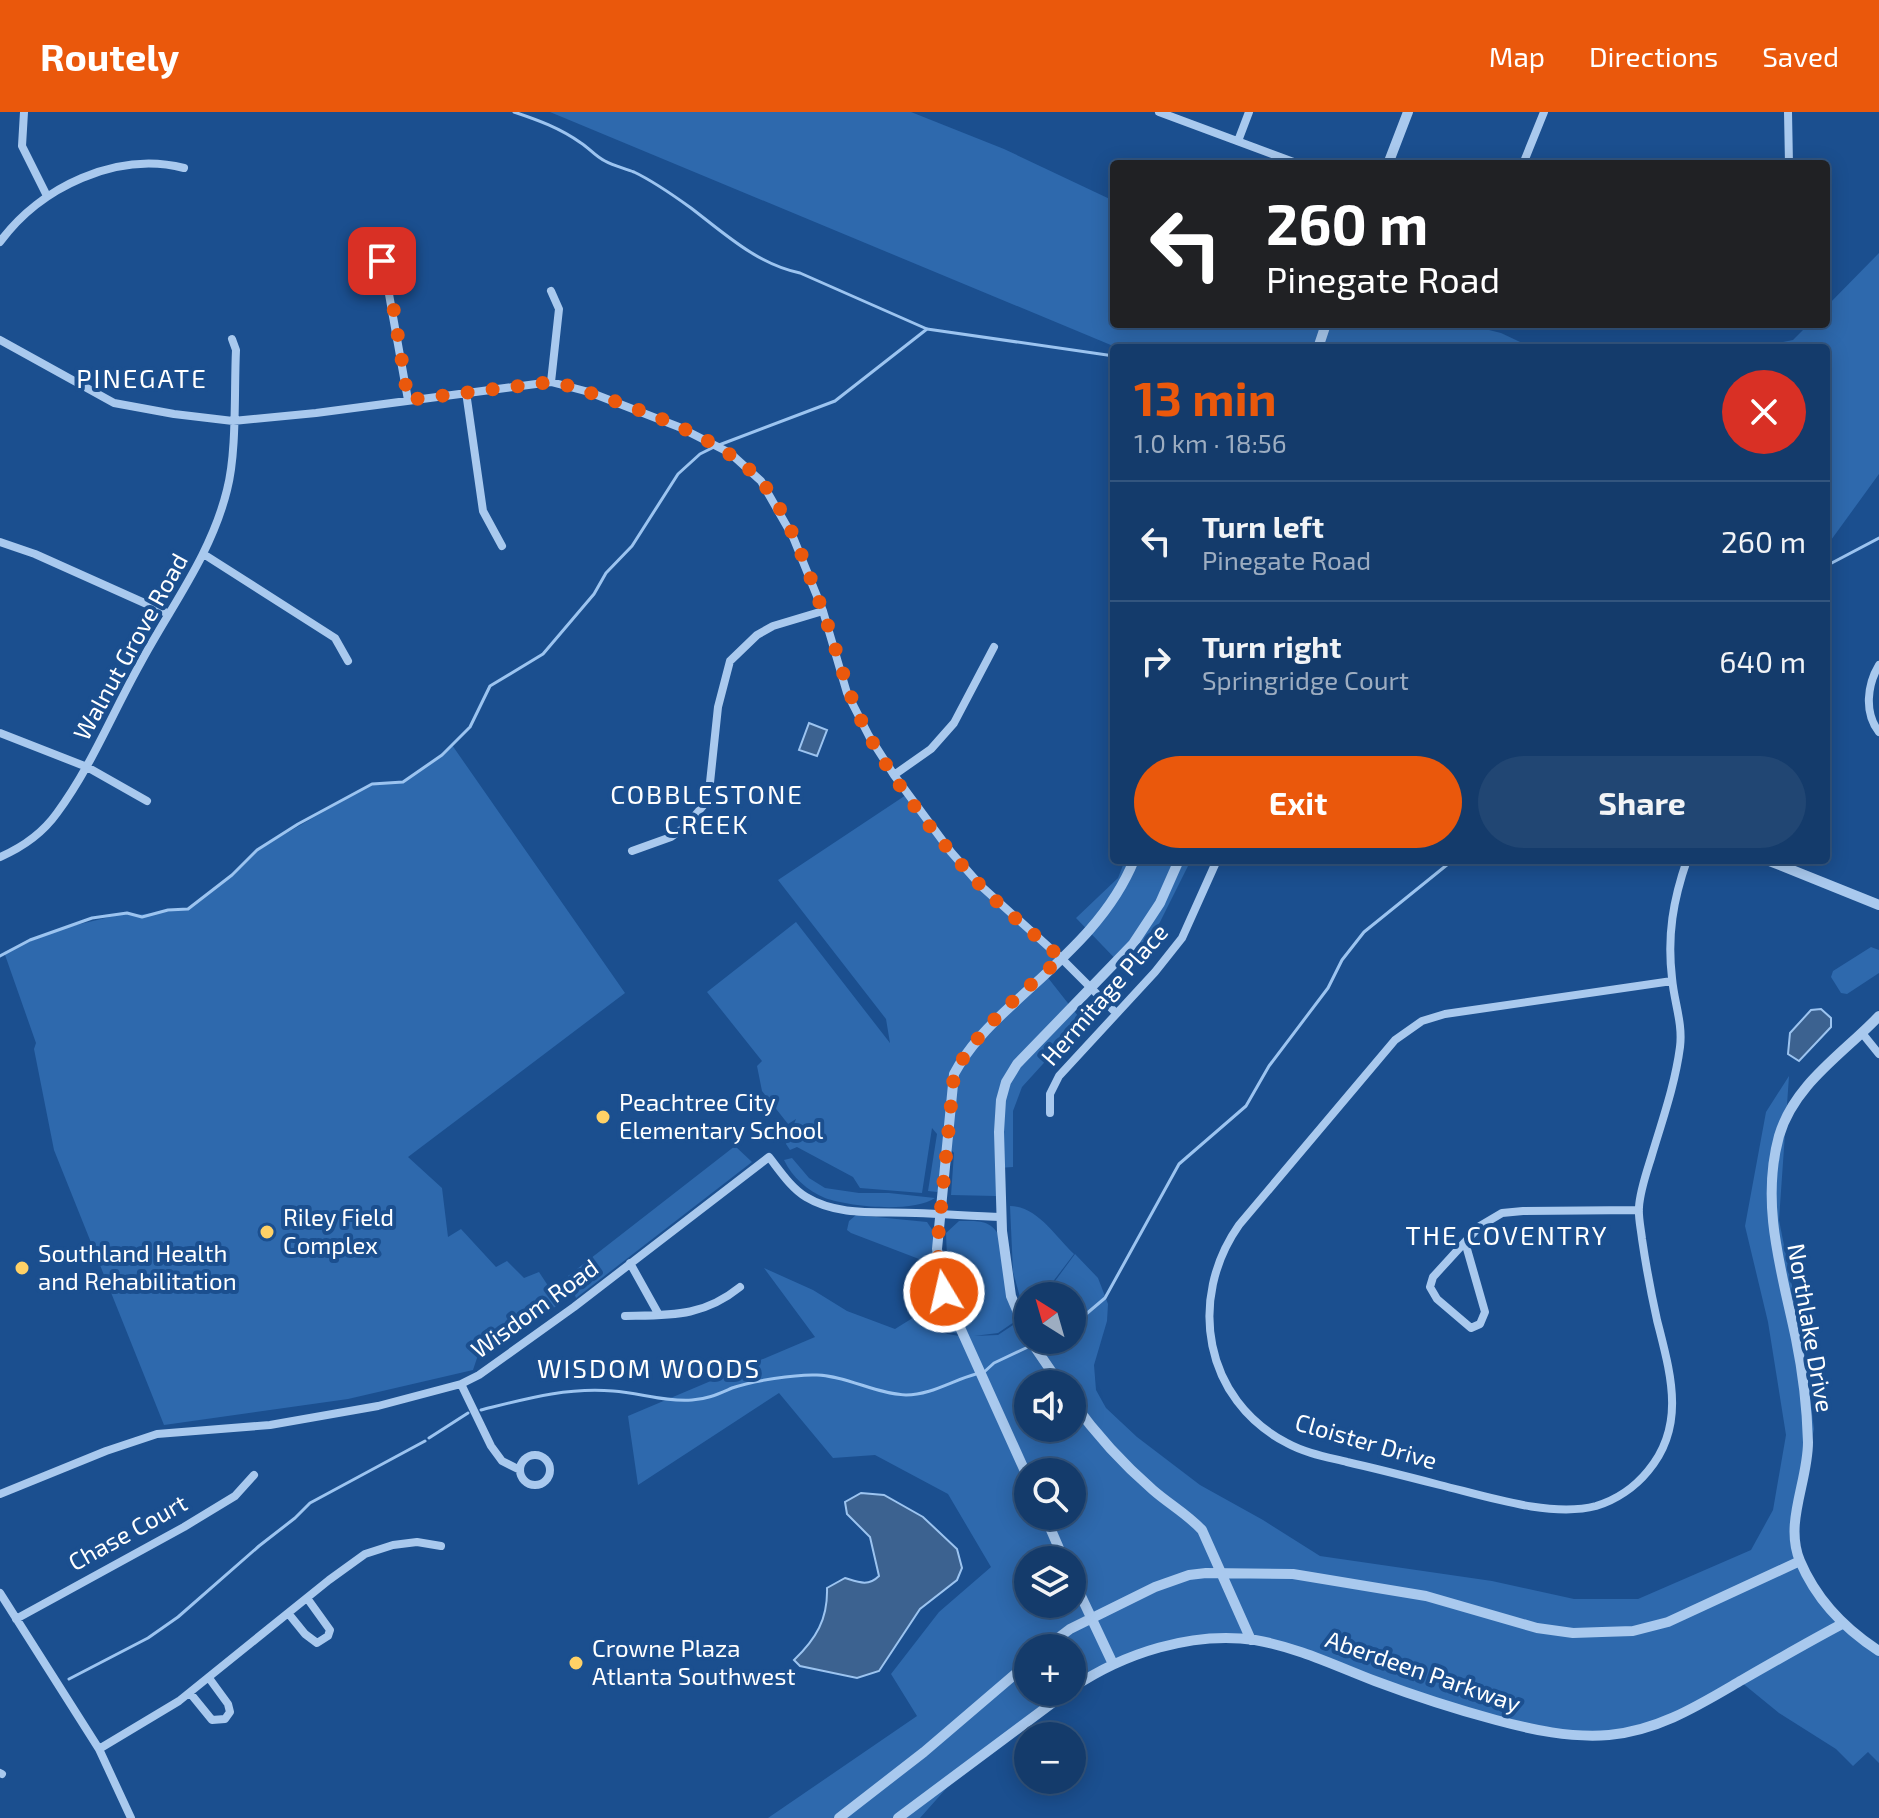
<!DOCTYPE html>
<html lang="en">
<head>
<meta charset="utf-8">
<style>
	:root { --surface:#143b6b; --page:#214673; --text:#f1f3f6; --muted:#9dadc1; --line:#33557e; --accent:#ea580c }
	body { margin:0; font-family:"Exo 2",sans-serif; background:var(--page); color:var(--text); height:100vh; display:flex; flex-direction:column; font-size:30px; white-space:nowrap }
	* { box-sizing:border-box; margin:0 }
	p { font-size:26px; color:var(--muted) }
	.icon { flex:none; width:44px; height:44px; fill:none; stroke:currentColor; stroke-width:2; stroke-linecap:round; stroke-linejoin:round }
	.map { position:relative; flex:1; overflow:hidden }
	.drawer { position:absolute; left:1110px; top:232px; width:720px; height:520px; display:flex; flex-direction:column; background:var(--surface); border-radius:8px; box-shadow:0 4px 20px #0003,0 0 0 2px var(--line) }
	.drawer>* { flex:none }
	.hud { position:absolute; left:1110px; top:48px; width:720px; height:168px; border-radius:8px; box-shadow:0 4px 20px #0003,0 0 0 2px var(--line); background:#202124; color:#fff; overflow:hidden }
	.needle { width:52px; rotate:323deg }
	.fabs { position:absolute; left:1014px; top:1170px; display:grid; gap:16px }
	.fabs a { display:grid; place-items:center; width:72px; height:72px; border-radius:50%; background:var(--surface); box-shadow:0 4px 20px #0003,0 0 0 2px var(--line); font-size:40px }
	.pin { position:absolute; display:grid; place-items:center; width:68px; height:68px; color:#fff; margin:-34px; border-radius:16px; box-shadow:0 4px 12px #0006 }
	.me { position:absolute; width:88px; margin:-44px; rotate:351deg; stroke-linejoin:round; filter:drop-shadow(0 0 6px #0008) }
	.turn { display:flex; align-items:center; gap:28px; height:168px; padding:0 24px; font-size:36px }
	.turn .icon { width:104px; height:104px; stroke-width:2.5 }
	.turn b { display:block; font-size:56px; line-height:68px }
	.round { display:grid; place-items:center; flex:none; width:84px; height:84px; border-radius:42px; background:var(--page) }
	.head { display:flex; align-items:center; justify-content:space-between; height:136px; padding:0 24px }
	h1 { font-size:48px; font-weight:700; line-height:60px; color:var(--accent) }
	.action { display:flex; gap:16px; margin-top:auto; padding:16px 24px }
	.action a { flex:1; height:92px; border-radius:48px; background:var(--accent); color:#fff; font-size:32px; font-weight:700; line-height:92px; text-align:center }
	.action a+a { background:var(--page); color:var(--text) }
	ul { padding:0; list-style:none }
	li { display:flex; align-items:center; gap:24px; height:120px; padding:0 24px; border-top:2px solid var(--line) }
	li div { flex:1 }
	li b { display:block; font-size:30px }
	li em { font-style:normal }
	header { display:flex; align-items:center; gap:48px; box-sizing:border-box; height:112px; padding:0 40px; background:var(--accent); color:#fff }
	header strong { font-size:38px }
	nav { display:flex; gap:44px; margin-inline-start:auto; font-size:28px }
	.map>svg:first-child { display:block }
	.green { fill:#2e69ad; fill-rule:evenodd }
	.water { fill:#3c6290; stroke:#9cc4f0; stroke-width:2 }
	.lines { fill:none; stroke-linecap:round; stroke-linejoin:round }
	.stream { stroke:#9cc4f0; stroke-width:3 }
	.minor { stroke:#a9c9ee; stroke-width:8 }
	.tertiary { stroke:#a9c9ee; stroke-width:10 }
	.route { stroke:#ea580c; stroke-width:14; stroke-dasharray:0 25.2 }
	.poi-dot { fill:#ffd166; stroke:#1b4f8f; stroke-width:3 }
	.labels { text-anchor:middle; stroke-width:8; stroke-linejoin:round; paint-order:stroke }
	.street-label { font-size:24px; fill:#fff; stroke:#1b4f8f }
	.poi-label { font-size:24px; fill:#fff; stroke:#1b4f8f; text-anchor:start }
	.neighbourhood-label { font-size:26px; letter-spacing:2px; fill:#fff; stroke:#1b4f8f }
</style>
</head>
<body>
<header>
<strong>Routely</strong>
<nav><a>Map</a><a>Directions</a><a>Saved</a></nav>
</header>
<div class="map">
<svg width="1879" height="1706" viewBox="0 0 1879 1706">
	<rect width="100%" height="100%" fill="#1b4f8f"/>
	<path class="green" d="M550,0H911L1004,37L1114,89V212H1465L1501,221L1533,236H1118Z
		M1879,141V362L1826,435V236H1752L1793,228L1809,212H1826V195Z
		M452,633L625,881L408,1045L442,1076L448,1125L461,1117L496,1155L507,1149L524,1166L539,1160L560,1192L479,1240L473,1258L348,1287L164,1313L54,1038L34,937L36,931L4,840L63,816L127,801L136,803L188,797L232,763L257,738L372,672L403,670L442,643Z
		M906,683L971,763L1061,846L1045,862L1082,909L1022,975L1013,999V1055L998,1056L996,1084L951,1083L954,1041L944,1030L940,1077L937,1080L928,1079L937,1022L932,1016L922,1081L860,1076L853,1065L797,1035L790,1038L786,1032L796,1007L788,1012L762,979L757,954L762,949L707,880L796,810L890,931L886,907L778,768Z
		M1125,748H1191L1152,826L1128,860L1076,806L1118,766Z
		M1871,835L1879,838V861L1847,882L1841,881L1831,865L1833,859Z
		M1789,964L1779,1108L1803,1229L1814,1317L1794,1416L1800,1449L1842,1512L1879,1539V1651L1868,1640L1853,1654L1836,1637L1779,1601L1741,1570L1642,1617L1598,1623L1538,1618L1251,1528L1201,1529L1113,1552L960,1661L920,1706H768L917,1604L891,1562L939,1500L991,1455L948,1382L875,1343L833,1346L779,1281L638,1373L628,1304L815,1225L764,1156L813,1178L847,1199L895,1217L919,1202L936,1220L965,1225L967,1224L948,1171L946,1121L959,1109C979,1109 990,1107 1000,1125L1017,1208L998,1221L974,1224L998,1223L1028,1203V1228H1072V1184H1044L1075,1142L1098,1166L1108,1192L1107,1209L1094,1253L1096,1278L1106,1296L1137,1325L1200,1373L1263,1408L1320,1444L1492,1469L1574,1487H1638L1751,1438L1773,1398L1786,1323L1768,1210L1745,1114L1766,1000ZM1028,1272H1072V1316H1028ZM1028,1360H1072V1404H1028ZM1028,1448H1072V1492H1028ZM1028,1536H1072V1580H1028Z
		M735,1034L752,1050L576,1186L568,1164Z
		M792,1046L809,1066L825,1076L859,1081H889L935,1086C913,1101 850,1095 825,1086C808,1079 792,1065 784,1048Z
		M1010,1094C1037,1094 1055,1124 1074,1142L1042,1184H1028V1201L1025,1203L1013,1160Z
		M856,1103L927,1110L935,1122L936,1166L960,1222L938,1218L926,1180L919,1147L851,1121L847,1118L849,1109Z"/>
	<path class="water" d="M809,611L827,618L817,644L799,638Z
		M1821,897L1831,906V915L1799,949L1788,942L1790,921L1811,898Z
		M861,1381L884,1383L923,1405L957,1437L962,1456L957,1468L920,1497L879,1559L857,1566L800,1554L794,1548C816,1527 828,1507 827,1476L845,1466C858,1470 868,1475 879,1464L870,1425L847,1402L845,1390Z"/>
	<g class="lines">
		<path class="stream" d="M514,0C538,8 560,16 581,31C589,36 596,45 605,49C614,54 624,56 634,60C653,69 673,83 691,96C725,122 757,152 800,161L927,217L1114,244
			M719,333L835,289L927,217
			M1826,454L1879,426
			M0,844L30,828L92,806L127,801L142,805L168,798L188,797L232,763L257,738L298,712L372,672L403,670L442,643L470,615L490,574L543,542L594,482L606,461L632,434L678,362L700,342L712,336
			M1072,1214L1105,1186L1179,1052L1246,994L1269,954L1328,876L1342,848L1364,820L1453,748
			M1039,1230L1044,1228
			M983,1261L994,1251L1028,1235
			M481,1298C525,1287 567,1275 613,1279C640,1281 665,1290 692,1288C708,1287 718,1282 732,1276C752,1269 796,1262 817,1263C847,1264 876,1282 906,1283C931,1283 953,1268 976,1262
			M429,1326L468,1301
			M69,1567L148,1526L178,1505L259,1434L295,1406L310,1391L425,1329"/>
		<path class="minor" d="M24,0L22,34L47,84
			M1159,0L1299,52
			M1788,0L1789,52
			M1238,29L1249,0
			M1523,52L1544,0
			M0,130C40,75 117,39 184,56
			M371,139L382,149L385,160L408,288
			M0,228L114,291L174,302L233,309L316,301L551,270L589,280L679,315L730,341L761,369L793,425L823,499L847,581L869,624L894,663L951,740L981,774L1061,846L1116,901
			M551,270L559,197L551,179
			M466,280L483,399L502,434
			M0,430L35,442L169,502
			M205,443L335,526L348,549
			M1879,553C1867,573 1864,601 1879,620
			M0,621L87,655L147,689
			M894,663L931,637L954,611L994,535
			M632,739L671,725L685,715L703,694L709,680L718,595L730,549L757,523L773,514L823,499
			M0,745C23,735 42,722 57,701C91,655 112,602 140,552C171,494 211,443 227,378C237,340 234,279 236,238L232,227
			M1672,869L1445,902L1422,909L1395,928L1239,1113C1187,1187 1204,1288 1287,1331C1305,1341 1327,1345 1347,1350C1378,1357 1409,1365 1440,1373C1485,1384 1551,1406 1596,1394C1616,1388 1635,1375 1648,1359C1687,1313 1670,1260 1657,1208C1651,1181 1646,1154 1642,1127C1641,1117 1638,1105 1639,1095C1640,1079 1646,1062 1651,1046C1662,1009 1675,973 1680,935C1683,911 1674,890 1672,866C1667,824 1673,788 1687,748
			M1862,921L1879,942
			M1050,1001V982L1059,964L1155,860L1182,826L1217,748
			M1465,1130L1485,1200L1480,1212L1471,1216L1437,1187L1430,1175L1433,1165Z
			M1465,1130L1480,1114L1502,1101L1523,1099L1639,1098
			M630,1151L659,1203
			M625,1204C671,1203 703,1205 740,1175
			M461,1272L491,1334L502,1349L520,1358
			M520 1358a15 15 0 1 1 30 0a15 15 0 1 1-30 0Z
			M0,1382L106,1339L157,1322L270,1313L378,1294L461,1272L479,1263L574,1195L769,1045C780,1059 791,1076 806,1085C839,1105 880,1099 916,1101C944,1102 973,1104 1002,1105
			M0,1481L99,1637L131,1706
			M288,1501L305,1522L317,1531L328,1524L330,1518L307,1486
			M16,1507L184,1415L235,1384L254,1363
			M190,1581L212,1608L225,1607L230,1600L228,1592L209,1566
			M99,1637L179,1589L329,1468L365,1442L393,1433L417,1430L441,1434
			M0,1661L2,1662"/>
		<path class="tertiary" d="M1388,52L1408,0
			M1318,236L1326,212
			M1767,748L1879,793
			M1879,904C1844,941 1794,972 1779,1024C1760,1093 1782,1160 1796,1227C1803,1261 1807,1296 1808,1330C1808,1370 1784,1411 1800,1449C1816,1487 1845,1517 1879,1539
			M1028,1224L1011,1184L1002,1119L999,1020L1001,988L1006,970L1017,952L1133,832L1160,791L1179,748
			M1030,1228L1060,1272
			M1072,1289C1095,1321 1123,1352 1153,1378C1169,1392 1187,1402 1202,1418L1251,1528
			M1028,1366L944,1180L937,1137L954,962C969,934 990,913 1013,892C1059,849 1110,808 1134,748
			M1045,1404L1064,1448
			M1072,1465L1113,1552
			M1045,1536L1070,1517L1155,1475L1189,1463L1206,1461L1293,1462L1426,1484L1537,1516L1573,1521L1602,1520L1633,1519L1668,1510L1800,1449
			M1072,1576C1124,1541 1192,1519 1255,1528C1297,1535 1336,1554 1375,1569C1415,1584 1455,1597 1496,1608C1533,1618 1570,1626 1609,1623C1660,1618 1699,1593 1742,1568C1775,1549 1808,1530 1842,1512
			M839,1706L924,1640L1028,1551
			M898,1706L1067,1580"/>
	</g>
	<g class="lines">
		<path class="route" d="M382,149L394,199L408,288L551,270L570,274C629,294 716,321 759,367C788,399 807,457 822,497C838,539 846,582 868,622C895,672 941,732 980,773C1005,799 1034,822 1061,846C1023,880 978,916 954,962L937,1137L944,1180"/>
	</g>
	<g class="poi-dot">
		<circle cx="603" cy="1005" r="8"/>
		<circle cx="267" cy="1120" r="8"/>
		<circle cx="22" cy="1156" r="8"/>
		<circle cx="576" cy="1551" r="8"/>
	</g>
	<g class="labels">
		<g class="street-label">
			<text transform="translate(131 535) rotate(-61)" y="8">Walnut Grove Road</text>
			<text transform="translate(1105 883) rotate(-49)" y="8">Hermitage Place</text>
			<text transform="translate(535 1197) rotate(-36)" y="8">Wisdom Road</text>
			<text transform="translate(1810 1216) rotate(80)" y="8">Northlake Drive</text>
			<text transform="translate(1366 1330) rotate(16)" y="8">Cloister Drive</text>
			<text transform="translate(128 1421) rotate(-29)" y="8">Chase Court</text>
			<text transform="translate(1423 1560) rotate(19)" y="8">Aberdeen Parkway</text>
		</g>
		<g class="poi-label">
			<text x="619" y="999">Peachtree City<tspan x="619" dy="28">Elementary School</tspan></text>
			<text x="283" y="1114">Riley Field<tspan x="283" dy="28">Complex</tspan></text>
			<text x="38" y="1150">Southland Health<tspan x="38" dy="28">and Rehabilitation</tspan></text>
			<text x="592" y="1545">Crowne Plaza<tspan x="592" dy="28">Atlanta Southwest</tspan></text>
		</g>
		<g class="neighbourhood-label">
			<text x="142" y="276">PINEGATE</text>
			<text x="707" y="692">COBBLESTONE<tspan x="707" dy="30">CREEK</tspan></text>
			<text x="1507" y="1133">THE COVENTRY</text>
			<text x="649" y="1266">WISDOM WOODS</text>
		</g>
	</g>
</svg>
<div class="fabs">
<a><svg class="needle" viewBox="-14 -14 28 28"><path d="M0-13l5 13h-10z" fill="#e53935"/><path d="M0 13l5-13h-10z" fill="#9dadc1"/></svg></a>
<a><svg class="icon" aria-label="sound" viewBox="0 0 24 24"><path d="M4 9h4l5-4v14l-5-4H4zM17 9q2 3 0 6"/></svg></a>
<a><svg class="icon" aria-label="search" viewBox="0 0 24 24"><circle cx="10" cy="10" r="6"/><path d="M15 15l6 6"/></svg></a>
<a><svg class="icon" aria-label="layers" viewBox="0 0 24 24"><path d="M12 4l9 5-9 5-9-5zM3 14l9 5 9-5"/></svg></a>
<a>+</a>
<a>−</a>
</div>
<div class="pin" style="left:382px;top:149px;background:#d93025"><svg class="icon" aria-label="arrive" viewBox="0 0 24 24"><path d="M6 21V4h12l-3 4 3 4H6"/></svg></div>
<svg class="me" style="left:944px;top:1180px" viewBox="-20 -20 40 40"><circle r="17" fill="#ea580c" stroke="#fff" stroke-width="3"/><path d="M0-11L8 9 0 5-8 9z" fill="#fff"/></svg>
<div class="hud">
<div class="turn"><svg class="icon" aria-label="left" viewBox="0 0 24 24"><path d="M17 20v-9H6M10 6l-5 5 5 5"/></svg><div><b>260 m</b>Pinegate Road</div></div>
</div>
<section class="drawer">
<div class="head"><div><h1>13 min</h1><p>1.0 km · 18:56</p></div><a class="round" style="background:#d93025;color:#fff"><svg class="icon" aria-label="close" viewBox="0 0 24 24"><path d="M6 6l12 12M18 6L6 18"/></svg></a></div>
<ul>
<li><svg class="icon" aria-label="left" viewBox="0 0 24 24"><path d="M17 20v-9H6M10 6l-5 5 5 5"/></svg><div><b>Turn left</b><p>Pinegate Road</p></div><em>260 m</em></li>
<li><svg class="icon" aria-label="right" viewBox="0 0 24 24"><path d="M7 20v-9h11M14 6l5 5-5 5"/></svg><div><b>Turn right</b><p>Springridge Court</p></div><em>640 m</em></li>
</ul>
<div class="action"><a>Exit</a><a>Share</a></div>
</section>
</div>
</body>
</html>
